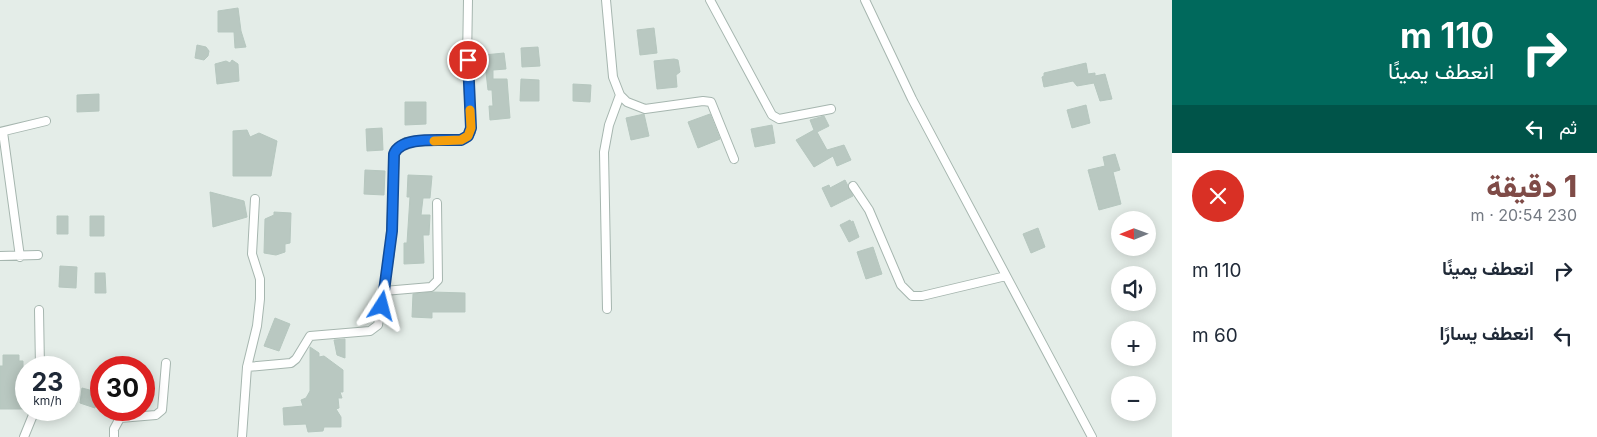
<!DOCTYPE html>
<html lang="ar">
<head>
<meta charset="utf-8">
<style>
	:root { --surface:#fff; --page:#f2f2f3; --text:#1f2937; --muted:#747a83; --accent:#7f4b47 }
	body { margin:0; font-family:Inter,Vazirmatn,sans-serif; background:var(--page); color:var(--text); direction:rtl; height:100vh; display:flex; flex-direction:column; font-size:19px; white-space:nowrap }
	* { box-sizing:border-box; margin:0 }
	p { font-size:16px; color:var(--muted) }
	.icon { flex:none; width:28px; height:28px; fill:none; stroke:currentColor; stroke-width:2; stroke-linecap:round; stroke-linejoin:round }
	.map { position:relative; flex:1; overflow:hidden; direction:ltr }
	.drawer { display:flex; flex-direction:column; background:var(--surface); width:425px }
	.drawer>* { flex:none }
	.top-card { background:#00695c; color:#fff; overflow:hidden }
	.needle { width:32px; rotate:269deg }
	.buttons { position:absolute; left:1111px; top:211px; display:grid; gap:10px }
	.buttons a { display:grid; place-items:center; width:45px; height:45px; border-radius:50%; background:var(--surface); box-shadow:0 2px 12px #0003; font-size:25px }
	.speed { position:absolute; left:15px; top:356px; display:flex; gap:10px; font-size:25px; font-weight:700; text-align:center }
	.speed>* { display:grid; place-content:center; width:65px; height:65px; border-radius:50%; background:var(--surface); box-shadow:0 2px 12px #0003; line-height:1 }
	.speed small { font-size:12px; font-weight:400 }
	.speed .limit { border:8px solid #d22; background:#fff; color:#111 }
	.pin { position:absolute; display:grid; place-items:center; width:42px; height:42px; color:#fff; margin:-21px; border:2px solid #fff; border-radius:50%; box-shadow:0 1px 5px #0007 }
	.me { position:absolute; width:55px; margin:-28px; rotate:9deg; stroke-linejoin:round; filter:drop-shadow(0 0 4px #0008) }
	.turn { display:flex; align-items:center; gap:18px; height:105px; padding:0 20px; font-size:22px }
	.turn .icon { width:65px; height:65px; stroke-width:2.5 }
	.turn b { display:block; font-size:35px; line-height:42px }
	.then { display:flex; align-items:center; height:48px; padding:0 20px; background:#0003; gap:10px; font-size:19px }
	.round { display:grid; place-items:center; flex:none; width:52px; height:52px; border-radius:26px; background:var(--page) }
	.head { display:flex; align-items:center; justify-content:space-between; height:85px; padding:0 20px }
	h1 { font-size:30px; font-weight:800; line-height:38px; color:var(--accent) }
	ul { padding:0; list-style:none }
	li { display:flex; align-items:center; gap:15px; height:65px; padding:0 20px }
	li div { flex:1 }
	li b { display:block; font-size:19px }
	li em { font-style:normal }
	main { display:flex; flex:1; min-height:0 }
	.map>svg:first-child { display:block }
	.building { fill:#b9c8c1; stroke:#b6c7bf }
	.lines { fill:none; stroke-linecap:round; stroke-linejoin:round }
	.street-casing { stroke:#a6b6af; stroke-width:10 }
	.street { stroke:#fff; stroke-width:8 }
	.route-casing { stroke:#114b97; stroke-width:12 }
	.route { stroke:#1a73e8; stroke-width:9 }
	.slow { stroke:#f59e0b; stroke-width:9 }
</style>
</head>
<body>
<main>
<section class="drawer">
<div class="top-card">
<div class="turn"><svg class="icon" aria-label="right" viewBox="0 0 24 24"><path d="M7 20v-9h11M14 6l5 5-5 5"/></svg><div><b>110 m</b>انعطف يمينًا</div></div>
<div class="then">ثم<svg class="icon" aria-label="left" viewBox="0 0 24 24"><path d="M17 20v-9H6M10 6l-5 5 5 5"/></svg></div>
</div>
<div class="head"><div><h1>1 دقيقة</h1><p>230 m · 20:54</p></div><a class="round" style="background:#d93025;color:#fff"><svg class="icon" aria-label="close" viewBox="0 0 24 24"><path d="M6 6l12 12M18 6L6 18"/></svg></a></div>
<ul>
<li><svg class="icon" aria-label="right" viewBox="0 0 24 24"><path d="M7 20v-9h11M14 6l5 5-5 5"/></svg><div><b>انعطف يمينًا</b></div><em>110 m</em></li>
<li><svg class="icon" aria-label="left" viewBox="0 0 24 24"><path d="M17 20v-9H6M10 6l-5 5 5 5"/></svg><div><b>انعطف يسارًا</b></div><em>60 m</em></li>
</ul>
</section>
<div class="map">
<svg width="1172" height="437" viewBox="0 0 1172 437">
	<rect width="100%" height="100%" fill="#e4ede8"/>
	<path class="building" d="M238,8L241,31L246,47L235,48L234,32H218V11Z
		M654,28L657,53L640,55L637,30Z
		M197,45L206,47L209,51L208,56L204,60L195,58Z
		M538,47L540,66L522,67L521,48Z
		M504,53L506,69L493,70V79H507L510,118L490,120L489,106H493L492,90H488L484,55Z
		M674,59L678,60L680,72L676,75L677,87L657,89L654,61Z
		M232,60L238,64L239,81L217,84L215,64L226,61L230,63Z
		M1086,63L1088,74L1095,73V76L1105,74L1112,99L1100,101L1094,83L1077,86L1073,81L1044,87L1042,77L1044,76V73Z
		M521,79L539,80V101H520Z
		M573,84L591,85L590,102L573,101Z
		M99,94V111L77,112V95Z
		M405,102H426V124L405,125Z
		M1086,105L1090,123L1072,128L1067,110Z
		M644,114L649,136L631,140L626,118Z
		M710,114L720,139L698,148L688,122Z
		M824,116L829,126L817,132L827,150L844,145L851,160L837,166L833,156L814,167L796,140L814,130L810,120Z
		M772,125L775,143L755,147L751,129Z
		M382,128L383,150L367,151L366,129Z
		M247,130L250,137L259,133L277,141L271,176H233V131Z
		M1115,154L1120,170L1113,172L1121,204L1099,210L1088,170L1105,166L1103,157Z
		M365,170L385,171L384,195L364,194Z
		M408,175L432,176L430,198H423L421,215H430L429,235H423L424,263L404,264V243H407L410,197H407Z
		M845,180L853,196L831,207L822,188L829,185L830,188Z
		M210,192L244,201L247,217L213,227Z
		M274,212L291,213L290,243L285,244V252L276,255L264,253L265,219L274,215Z
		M57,216H68V234H57Z
		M90,216H104V236H90Z
		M850,220L851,222L853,221L859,237L849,242L840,225Z
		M1038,228L1045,247L1031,253L1023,234Z
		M873,247L882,274L866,279L857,252Z
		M60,266L77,267L76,288L59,287Z
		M95,273H105L106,293H95Z
		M432,292L465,293V312H432V318L412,317L413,294Z
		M275,318L290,324L279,351L264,346Z
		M345,339V358L337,355L334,340Z
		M310,347L319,353V357L324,356L343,370V392H340L342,398H338L339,408L336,409L341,417V427H324L323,431L308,432L306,424L284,425L283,408L303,406L301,400L306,398L310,391Z
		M3,355H19V361H23V409H0V366H3Z
		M82,388L101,393V404L96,403L95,408L80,403Z"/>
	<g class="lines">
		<defs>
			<path id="street" d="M606,0L613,77L620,95L627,102L645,109L703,101L711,102L734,159
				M710,0L772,115L779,119L831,109
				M865,0L912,99L1092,437
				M0,132L46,121
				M3,132L20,257
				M853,186L869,210L901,285L912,296H922L1006,276
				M0,256L38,255
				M384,291L431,287L438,280L437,203
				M607,309L604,152L609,125L620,95
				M39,310L40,368
				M247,367L291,363L296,359L310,336L370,331L378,325L390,252L395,150L406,142L461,140L465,139L471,132L467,61L468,0
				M24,437L35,410
				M114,437V429L120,418L156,415L162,410L166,363
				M242,437L247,367L257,326L260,299V279L252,254L255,199"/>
		</defs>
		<use href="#street" class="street-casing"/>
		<use href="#street" class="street"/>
	</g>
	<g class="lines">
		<defs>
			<path id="route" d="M382,306L392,231L394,154C401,135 443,141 461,140L468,136L471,128L468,60"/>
		</defs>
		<use href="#route" class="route-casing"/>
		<use href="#route" class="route"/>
		<path class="slow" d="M434,141L461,140L468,136L471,128L470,110"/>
	</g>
</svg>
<div class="buttons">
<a><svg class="needle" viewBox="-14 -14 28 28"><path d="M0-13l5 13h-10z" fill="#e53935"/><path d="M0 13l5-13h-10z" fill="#747a83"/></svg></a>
<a><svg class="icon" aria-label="sound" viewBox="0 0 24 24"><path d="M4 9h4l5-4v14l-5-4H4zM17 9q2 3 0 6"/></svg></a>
<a>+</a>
<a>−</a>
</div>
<div class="speed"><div>23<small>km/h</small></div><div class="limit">30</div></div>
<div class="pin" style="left:468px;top:60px;background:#d93025"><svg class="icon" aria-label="arrive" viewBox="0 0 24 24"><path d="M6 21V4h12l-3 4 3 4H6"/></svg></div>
<svg class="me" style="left:382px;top:306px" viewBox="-20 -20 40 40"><path d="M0-17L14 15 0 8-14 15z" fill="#1a73e8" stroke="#fff" stroke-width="4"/></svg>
</div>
</main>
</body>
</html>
